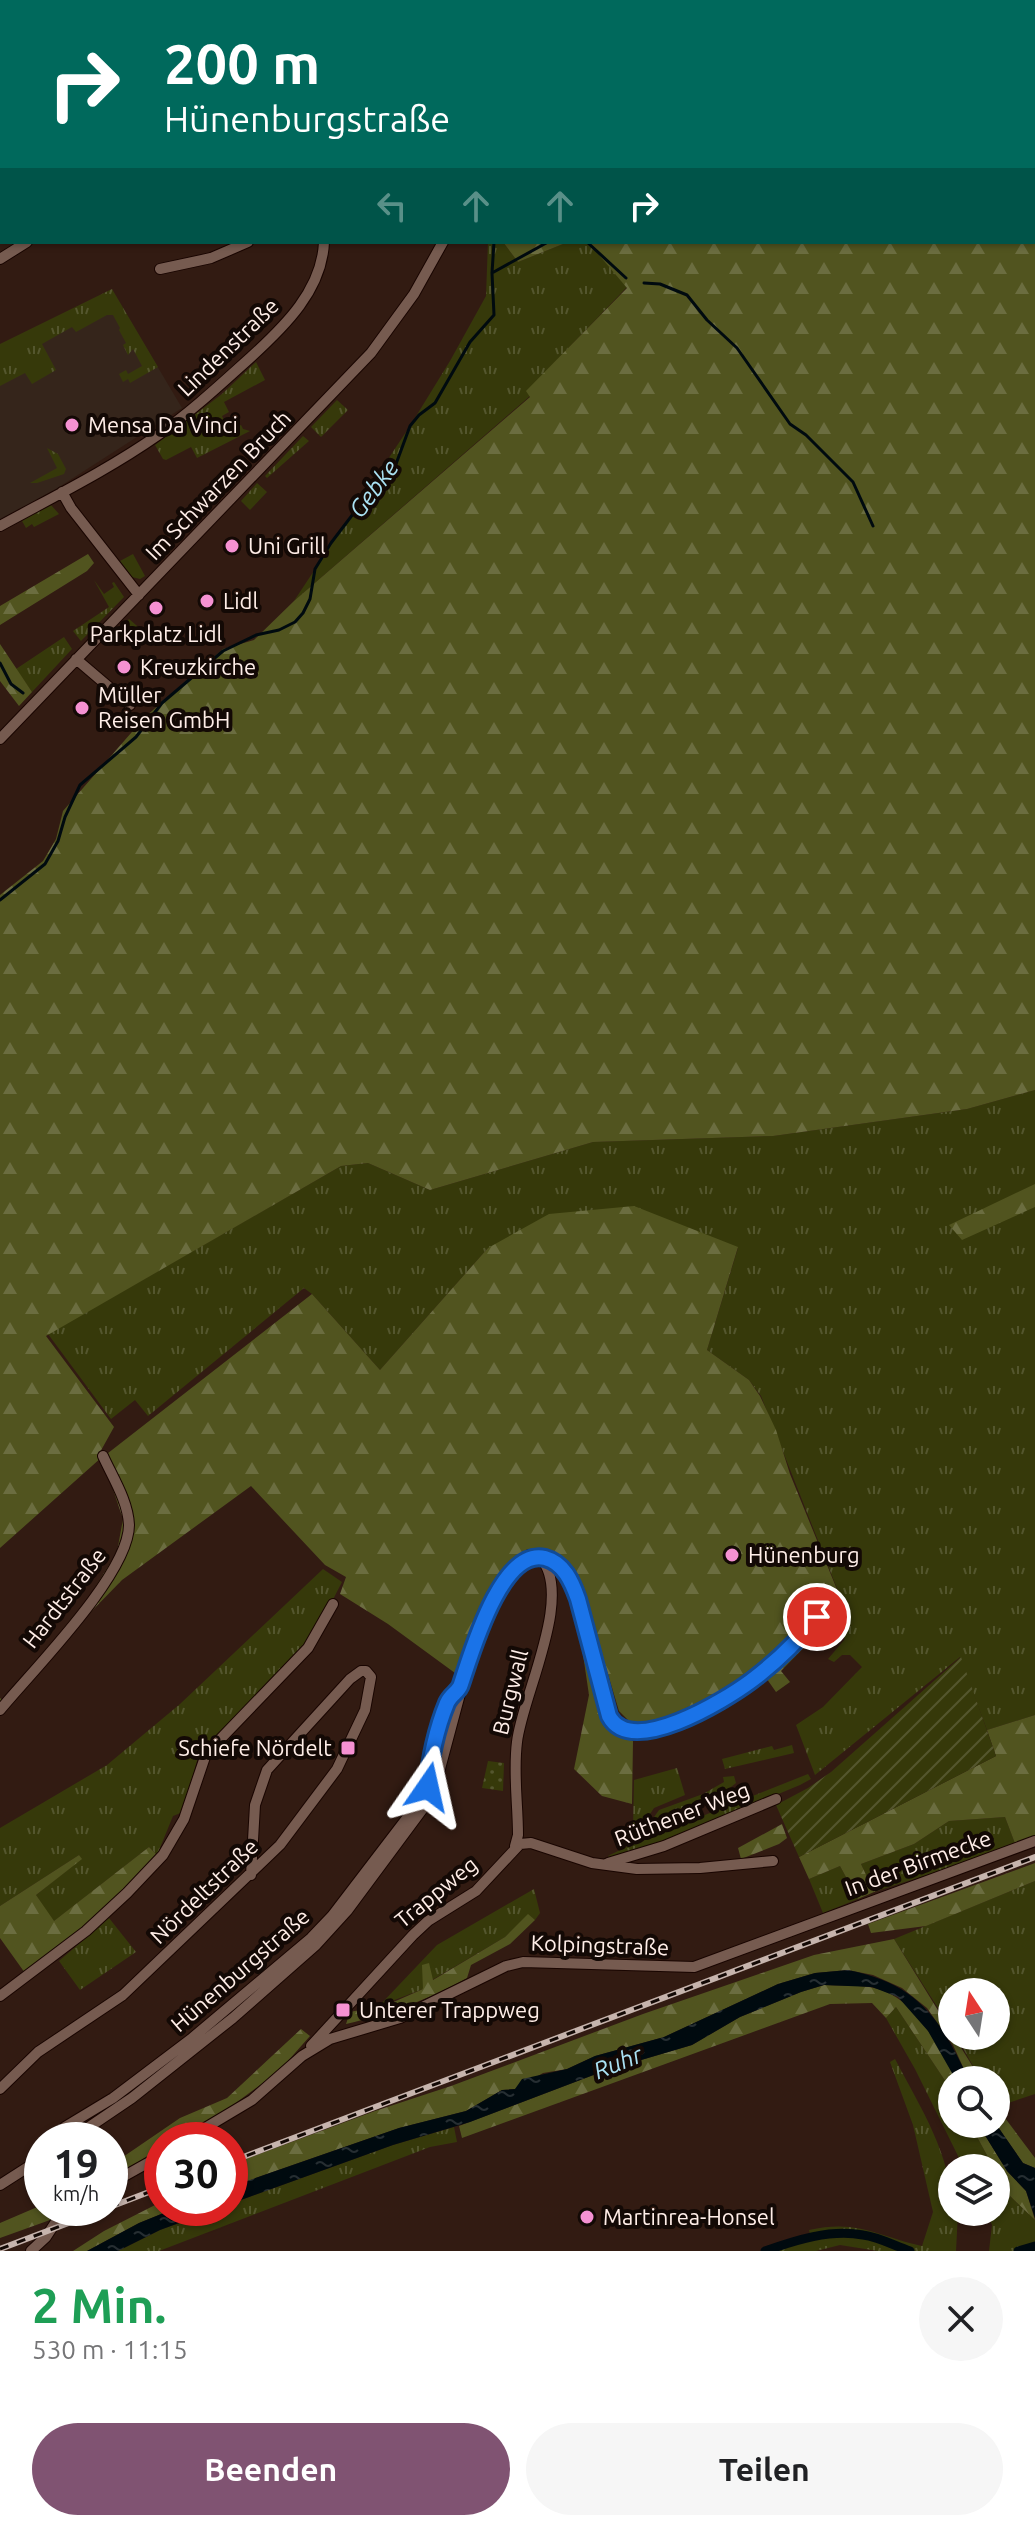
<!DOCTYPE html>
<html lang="de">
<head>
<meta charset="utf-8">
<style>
	:root { --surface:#fff; --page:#f6f6f6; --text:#202124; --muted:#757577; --accent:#805372 }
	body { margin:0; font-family:Ubuntu,sans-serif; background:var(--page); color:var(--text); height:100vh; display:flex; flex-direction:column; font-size:30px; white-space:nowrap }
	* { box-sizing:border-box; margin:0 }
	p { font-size:26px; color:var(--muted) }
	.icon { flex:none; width:44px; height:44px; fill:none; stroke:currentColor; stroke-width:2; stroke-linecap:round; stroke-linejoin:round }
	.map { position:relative; height:2251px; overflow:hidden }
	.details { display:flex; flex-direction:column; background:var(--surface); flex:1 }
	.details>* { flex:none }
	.hud { position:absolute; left:0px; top:0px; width:1036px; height:244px; box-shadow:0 2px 6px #0004; background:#00695c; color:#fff; overflow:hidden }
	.needle { width:52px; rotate:348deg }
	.fabs { position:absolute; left:938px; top:1978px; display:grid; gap:16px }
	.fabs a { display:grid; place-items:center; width:72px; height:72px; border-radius:50%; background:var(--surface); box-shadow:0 2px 6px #0004; font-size:40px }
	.speed { position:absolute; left:24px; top:2122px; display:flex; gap:16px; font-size:40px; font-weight:700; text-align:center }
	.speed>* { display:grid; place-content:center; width:104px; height:104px; border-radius:50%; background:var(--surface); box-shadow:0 2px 6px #0004; line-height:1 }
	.speed small { font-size:20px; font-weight:400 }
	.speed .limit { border:12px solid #d22; background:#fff; color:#111 }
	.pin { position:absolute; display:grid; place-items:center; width:68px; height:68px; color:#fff; margin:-34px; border:4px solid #fff; border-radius:50%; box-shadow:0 2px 8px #0007 }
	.me { position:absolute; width:88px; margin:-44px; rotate:11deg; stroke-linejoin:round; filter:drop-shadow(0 0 6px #0008) }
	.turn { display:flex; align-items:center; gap:28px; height:168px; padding:0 32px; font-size:36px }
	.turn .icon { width:104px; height:104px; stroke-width:2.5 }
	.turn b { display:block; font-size:56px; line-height:68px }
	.lanes { display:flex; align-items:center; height:76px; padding:0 32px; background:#0003; justify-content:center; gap:40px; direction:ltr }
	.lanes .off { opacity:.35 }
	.round { display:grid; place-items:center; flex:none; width:84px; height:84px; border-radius:42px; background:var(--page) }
	.summary { display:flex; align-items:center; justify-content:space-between; height:136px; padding:0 32px }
	h1 { font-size:48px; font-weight:700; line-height:60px; color:#1e9e55 }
	.action { display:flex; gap:16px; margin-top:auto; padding:16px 32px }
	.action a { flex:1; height:92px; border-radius:48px; background:var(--accent); color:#fff; font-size:32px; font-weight:700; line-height:92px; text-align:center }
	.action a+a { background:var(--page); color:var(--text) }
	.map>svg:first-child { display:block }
	.education { fill:#35251b }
	.grass { fill:url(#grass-tufts) }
	.forest { fill:url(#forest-firs) }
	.park { fill:url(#park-dots) }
	.garden { fill:url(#garden-furrows) }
	.water { fill:url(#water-ripples) }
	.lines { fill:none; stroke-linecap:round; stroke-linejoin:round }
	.stream { stroke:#000a0f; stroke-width:3 }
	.canal { stroke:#000a0f; stroke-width:9 }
	.street-casing { stroke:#190501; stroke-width:12 }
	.street { stroke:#765b50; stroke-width:10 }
	.rail-casing { stroke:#c6b4ad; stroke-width:6 }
	.rail { stroke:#130905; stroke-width:3; stroke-dasharray:9; stroke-linecap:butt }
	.route-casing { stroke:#114b97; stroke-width:20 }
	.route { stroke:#1a73e8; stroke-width:14 }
	.poi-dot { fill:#f591d2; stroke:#130905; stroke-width:3 }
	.labels { text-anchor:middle; stroke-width:8; stroke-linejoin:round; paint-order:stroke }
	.street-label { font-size:22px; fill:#ffeee8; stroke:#130905 }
	.poi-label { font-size:22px; fill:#ffeee8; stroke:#130905; text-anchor:start }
	.water-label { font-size:24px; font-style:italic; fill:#aae1f3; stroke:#130905 }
</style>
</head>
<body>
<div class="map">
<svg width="1035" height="2251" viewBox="0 0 1035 2251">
	<defs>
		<pattern id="grass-tufts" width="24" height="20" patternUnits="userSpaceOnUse" patternTransform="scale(2)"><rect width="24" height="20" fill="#36390a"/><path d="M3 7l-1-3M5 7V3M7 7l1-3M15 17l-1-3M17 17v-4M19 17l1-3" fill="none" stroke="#54562e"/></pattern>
		<pattern id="forest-firs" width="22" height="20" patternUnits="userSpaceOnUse" patternTransform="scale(2)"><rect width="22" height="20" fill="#51541f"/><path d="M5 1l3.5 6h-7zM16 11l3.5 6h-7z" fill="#6b6d40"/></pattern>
		<pattern id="park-dots" width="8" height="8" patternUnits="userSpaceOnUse" patternTransform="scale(2)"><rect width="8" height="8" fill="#36390a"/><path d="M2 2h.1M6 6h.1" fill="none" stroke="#54562e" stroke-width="1.8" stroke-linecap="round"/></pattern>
		<pattern id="garden-furrows" width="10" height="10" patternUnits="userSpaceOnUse" patternTransform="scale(2)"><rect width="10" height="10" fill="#36390a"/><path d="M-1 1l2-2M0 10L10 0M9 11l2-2" fill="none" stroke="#54562e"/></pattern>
		<pattern id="water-ripples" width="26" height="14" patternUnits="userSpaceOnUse" patternTransform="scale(2)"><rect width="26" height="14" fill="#000a0f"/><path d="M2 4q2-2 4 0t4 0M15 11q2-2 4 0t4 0" fill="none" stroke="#262e32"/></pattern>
	</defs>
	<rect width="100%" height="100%" fill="#321b12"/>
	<path class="education" d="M118,300L182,408L56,489L0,519V380L43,356L36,344Z"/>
	<path class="grass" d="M564,0H872L562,2Z
		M488,242H503L518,262L563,244L588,242L627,287L527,391L530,396L294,601L410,426L450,361L486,296Z
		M112,289L158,367L130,383L128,379L123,382L119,374L126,370L128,374L142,366L133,349L128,355L123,345L126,343L119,330L120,328L113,315H107L76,332L72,327L42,344L56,370L32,384L25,373L0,386V344Z
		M256,362L265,380L224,402L229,412L222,416L229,431L241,425L243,429L250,431L197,458L191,447L166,460L163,459L155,445L222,394Z
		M337,400L348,410L321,437L311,427Z
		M303,436L309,441L267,478L265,476Z
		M47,448L58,454L66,469L64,474L37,483H30L57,468Z
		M257,483L267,492L250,510L241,501Z
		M51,505L59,514L34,527L32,524L26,528L22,521Z
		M133,554L145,576L140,579L132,577L120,561Z
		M94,580L104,594L114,587L112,583L114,582L124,597L81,641L73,631L64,637L72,649L32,692L16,669L109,607Z
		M129,619L143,631L126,637L127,641L106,644Z
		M1035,1090V1715L987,1730L960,1657L815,1775L796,1725L823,1707L862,1667L850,1655H842L834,1662L828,1659L845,1639L837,1630L822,1629L838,1591L761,1396L749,1380L707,1350L738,1248H488L380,1370L312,1294L304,1288L148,1416L135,1400L111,1419L48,1334L341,1166L368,1163L430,1190L593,1142L773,1136L967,1109Z
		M323,1569L342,1582L313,1638L198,1757L183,1812L173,1816L157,1855L149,1847L53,1922L36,1895L81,1859L79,1855L0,1906V1828L107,1765L180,1704Z
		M792,1745L794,1753L725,1769L722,1759L772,1746L774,1750Z
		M677,1768L685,1795L654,1808L642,1826L633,1829L634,1780Z
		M808,1774L811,1779L800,1785L667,1840L610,1860L608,1856L632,1844Z
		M734,1776L736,1783L726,1791L652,1820L659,1810L703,1794L724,1782L723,1777Z
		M1005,1817L1016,1846L874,1892L861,1864L914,1844L949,1821Z
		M840,1866L858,1899L823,1913L809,1879Z
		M1035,1881V2094L996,2107V2080H981L956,2036H996V1992H952V2030L894,1939Z
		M534,1889L540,1913L535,1920L528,1915L505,1937L432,1980L423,1989L379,2006L437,1945Z
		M109,1918L136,1952L80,1990L59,1961Z
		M896,2007L952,2091V2124H970L994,2168H964L915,2069L886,2018Z
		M895,2059C921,2109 952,2155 952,2212H958L956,2251H878L840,2245L816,2251H776L794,2244L839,2235V2230L810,2234L809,2230C858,2219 877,2236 922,2246L933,2212L913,2125L890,2062Z
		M454,2127L457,2142L430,2147L159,2251H118L160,2230L220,2208H230V2204L393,2145Z
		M996,2173L1008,2194L1035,2220V2251H989L992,2225L986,2212H996Z"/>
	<path class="forest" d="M1035,188V1090L967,1109L773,1136L593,1142L430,1190L368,1163L341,1166L46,1336L114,1427L99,1454L103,1457L312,1294L380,1370L488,1248L549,1214L634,1206L738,1247L707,1350L749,1380L760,1396L776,1430L790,1474L838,1592L822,1629L781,1671L790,1682L776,1692L760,1669C728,1694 676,1722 636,1728L619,1711L583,1591L562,1559L527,1549L488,1598L455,1673L388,1624L340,1594L346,1577L325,1565L251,1486L122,1580L0,1705V1698L4,1701L89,1597L117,1552L123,1519L102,1457L0,1548V895L43,861L56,839L63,811L145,717L223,649L254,640L294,601L530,397L526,391L627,288L588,242L563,244L518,262L503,242H1034Z
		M88,554L94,563L87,571L0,625V606Z
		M0,644L32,692L19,706L0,681Z
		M1035,1184V1207L962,1240L949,1225Z
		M590,1647L606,1718L613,1729L633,1741L632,1804L602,1796L574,1769L589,1695L582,1648Z
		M1035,1715V1839L1016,1846L1005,1817L949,1821L914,1844L861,1864L874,1892L858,1899L840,1866L809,1879L799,1857L996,1756L987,1730Z
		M782,1824L787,1838L779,1844L741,1859L738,1848Z
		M149,1847L157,1855L93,1920L25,1973L0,1938V1906L79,1855L82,1859L36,1895L54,1921Z
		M1035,1863V1881L926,1926L871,1933L868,1924Z
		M528,1914L535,1920L510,1944L471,1965L467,1978C424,2001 393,2013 346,2024L350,2012L389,2004L423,1989L422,1965L429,1963L433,1980L505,1937Z
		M894,1939L981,2080H969L953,2045L927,2008L902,1988L873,1975L848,1970L815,1973L778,1984L664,2037L595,2056L567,2069L543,2073L515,2089L502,2090L466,2111L399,2128L230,2187V2165L375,2111L451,2086L643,2014L814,1955Z
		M824,1985C839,1986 855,1985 869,1987C913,1993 935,2042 955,2076L956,2080H952V2091L896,2007L886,2018L872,2003L830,2004L462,2138L459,2126L604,2071L692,2045L740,2017L801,1992Z
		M301,2029L310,2036L279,2071L233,2105L175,2140H162V2148L126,2169L120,2159L180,2118L227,2098Z
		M996,2106L1035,2158V2168L1023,2163L996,2124Z
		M970,2124H978L1007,2171L1026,2191L1035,2220L1008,2194L996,2168H994Z
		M162,2191V2208H176L139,2223L87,2251H73L104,2231L159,2203L157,2193Z
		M42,2205V2208H58L50,2220L0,2238V2223Z"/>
	<path class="park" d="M488,1761L504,1763L503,1791L482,1788Z"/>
	<path class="garden" d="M412,0H564L413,2Z
		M961,1657L996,1756L799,1857L776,1805L808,1788L831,1772Z"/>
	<path class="water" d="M848,1970C918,1984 940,2018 969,2080H956L928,2031L898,1997L872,1987L824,1985L801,1992L740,2017L692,2045L604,2071L470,2122L393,2145L230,2204V2187L399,2128L466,2111L502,2090L515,2089L522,2079L567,2069L595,2056L664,2037L778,1984L815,1973Z
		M978,2124H996L1023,2163L1035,2168V2218L1026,2191L1007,2171Z
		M176,2208H220L160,2230L118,2251H87L139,2223Z"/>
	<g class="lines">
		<path class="stream" d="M732,2V0
			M587,242L626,278
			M492,273L548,242
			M644,283L660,284L687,295L707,320L737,348L790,424L806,435L853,482L873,526
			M0,663L11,684L23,693
			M0,900L45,864L58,841L65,817L80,785L136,737L162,703L223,651L256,635L279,630L295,622L303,613L310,599L315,569L331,543L372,489L396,464L410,426L419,415L435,403L470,342L494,315L492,273L494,242"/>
		<path class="canal" d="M765,2251C796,2240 830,2229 863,2235C879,2237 895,2246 910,2251
			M1018,2251L1035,2246"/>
		<defs>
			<path id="street" d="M270,0V2
				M287,2L290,0
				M392,2L395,0
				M677,2L680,0
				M0,94L2,93
				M0,259L27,242
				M160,269L211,258L248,242
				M62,492L71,508L139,595
				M0,526C53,497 108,470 158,435C191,412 221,384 251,357C285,326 322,290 324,242
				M76,659L130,705
				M0,739L371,353L414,294L443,242
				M0,1710C33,1670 129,1574 129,1525C128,1501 113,1478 103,1456
				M515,1846L518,1835C518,1804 513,1773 517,1742C522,1696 575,1595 540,1557
				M608,1863L664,1846L776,1799
				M0,1996L86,1931L127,1893L163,1855L184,1819L206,1754L308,1648L333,1604
				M311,2046L413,1935L428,1921L476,1891L520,1844L531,1843L592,1863L637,1869L700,1868L773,1861
				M0,2089L38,2052L123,1995L280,1845L337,1769L365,1710L371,1677L366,1671H361L350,1679L267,1770L255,1805L251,1875
				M52,2140L65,2127L113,2098L191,2039L311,1938L332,1916L420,1801L426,1795H433L428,1782L439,1729L448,1699L460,1688
				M70,2140L132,2098L233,2018L316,1945L347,1911L433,1795L475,1638L499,1591L527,1560L540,1557L553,1562L571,1581L578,1599L609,1716C631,1757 724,1702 751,1681C775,1663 798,1641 817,1617
				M185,2140L252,2100L302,2056L330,2039L400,2018L506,1966L523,1962L694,1967L1035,1841
				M110,2184L162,2155
				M0,2185L42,2158
				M31,2251L46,2237L65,2208"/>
		</defs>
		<use href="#street" class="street-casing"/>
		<use href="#street" class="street"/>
		<defs>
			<path id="rail" d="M230,2162L1035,1857
				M110,2207L162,2187
				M0,2249L108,2208"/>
		</defs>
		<use href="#rail" class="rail-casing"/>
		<use href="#rail" class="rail"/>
	</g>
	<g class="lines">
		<defs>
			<path id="route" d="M428,1787C429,1761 437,1727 447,1703C451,1694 459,1692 461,1684C471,1655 501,1547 545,1558C564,1563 572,1582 578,1599L609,1716C631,1758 724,1701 751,1681C775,1663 798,1641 817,1617"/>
		</defs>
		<use href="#route" class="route-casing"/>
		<use href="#route" class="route"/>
	</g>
	<g class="poi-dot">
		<circle cx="72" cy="425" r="8"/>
		<circle cx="232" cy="546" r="8"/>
		<circle cx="207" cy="601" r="8"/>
		<circle cx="156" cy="608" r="8"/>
		<circle cx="124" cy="667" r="8"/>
		<circle cx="82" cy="708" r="8"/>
		<circle cx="732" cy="1555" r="8"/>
		<rect x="340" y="1740" width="16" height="16" rx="4"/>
		<rect x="335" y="2002" width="16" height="16" rx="4"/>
		<circle cx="587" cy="2217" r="8"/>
	</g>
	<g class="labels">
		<g class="street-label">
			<text transform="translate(228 347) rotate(-44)" y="8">Lindenstraße</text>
			<text transform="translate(218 485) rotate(-46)" y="8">Im Schwarzen Bruch</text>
			<text transform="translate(64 1598) rotate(-52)" y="8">Hardtstraße</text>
			<text transform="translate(510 1692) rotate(-76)" y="8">Burgwall</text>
			<text transform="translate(682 1814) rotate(-21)" y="8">Rüthener Weg</text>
			<text transform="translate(918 1863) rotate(-20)" y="8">In der Birmecke</text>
			<text transform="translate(204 1891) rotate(-44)" y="8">Nördeltstraße</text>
			<text transform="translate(436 1892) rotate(-39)" y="8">Trappweg</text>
			<text transform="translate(600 1945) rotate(2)" y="8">Kolpingstraße</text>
			<text transform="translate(240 1970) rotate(-41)" y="8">Hünenburgstraße</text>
		</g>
		<g class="poi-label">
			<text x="88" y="433">Mensa Da Vinci</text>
			<text x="248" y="554">Uni Grill</text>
			<text x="223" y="609">Lidl</text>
			<text x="156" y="642" text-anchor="middle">Parkplatz Lidl</text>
			<text x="140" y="675">Kreuzkirche</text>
			<text x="98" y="703">Müller<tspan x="98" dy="25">Reisen GmbH</tspan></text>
			<text x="748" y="1563">Hünenburg</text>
			<text x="332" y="1756" text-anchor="end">Schiefe Nördelt</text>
			<text x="359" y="2018">Unterer Trappweg</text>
			<text x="603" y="2225">Martinrea-Honsel</text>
		</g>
		<g class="water-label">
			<text transform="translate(374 489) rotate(-53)" y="8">Gebke</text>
			<text transform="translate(618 2063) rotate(-22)" y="8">Ruhr</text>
		</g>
	</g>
</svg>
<div class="fabs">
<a><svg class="needle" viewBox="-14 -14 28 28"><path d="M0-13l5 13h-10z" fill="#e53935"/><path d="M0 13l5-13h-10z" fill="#757577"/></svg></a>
<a><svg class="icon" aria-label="search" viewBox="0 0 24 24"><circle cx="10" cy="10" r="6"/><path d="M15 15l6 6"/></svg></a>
<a><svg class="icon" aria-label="layers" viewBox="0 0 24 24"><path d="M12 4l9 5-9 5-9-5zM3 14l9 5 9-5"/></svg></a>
</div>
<div class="speed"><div>19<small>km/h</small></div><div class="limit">30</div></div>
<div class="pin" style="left:817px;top:1617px;background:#d93025"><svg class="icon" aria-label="arrive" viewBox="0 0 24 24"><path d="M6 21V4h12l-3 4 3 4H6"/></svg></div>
<svg class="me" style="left:428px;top:1787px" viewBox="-20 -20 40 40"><path d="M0-17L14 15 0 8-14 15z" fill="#1a73e8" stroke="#fff" stroke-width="4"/></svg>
<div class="hud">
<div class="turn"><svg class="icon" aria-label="right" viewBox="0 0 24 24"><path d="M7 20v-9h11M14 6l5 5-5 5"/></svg><div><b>200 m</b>Hünenburgstraße</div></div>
<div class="lanes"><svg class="icon off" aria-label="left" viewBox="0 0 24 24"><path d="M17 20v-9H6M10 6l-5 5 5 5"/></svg><svg class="icon off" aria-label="ahead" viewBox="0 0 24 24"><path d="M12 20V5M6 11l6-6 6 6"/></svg><svg class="icon off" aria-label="ahead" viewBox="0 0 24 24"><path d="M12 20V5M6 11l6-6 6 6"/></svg><svg class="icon" aria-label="right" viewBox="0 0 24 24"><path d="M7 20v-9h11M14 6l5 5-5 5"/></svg></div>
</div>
</div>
<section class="details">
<div class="summary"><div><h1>2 Min.</h1><p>530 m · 11:15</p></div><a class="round"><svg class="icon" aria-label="close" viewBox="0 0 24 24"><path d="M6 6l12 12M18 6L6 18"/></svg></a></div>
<div class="action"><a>Beenden</a><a>Teilen</a></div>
</section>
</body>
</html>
